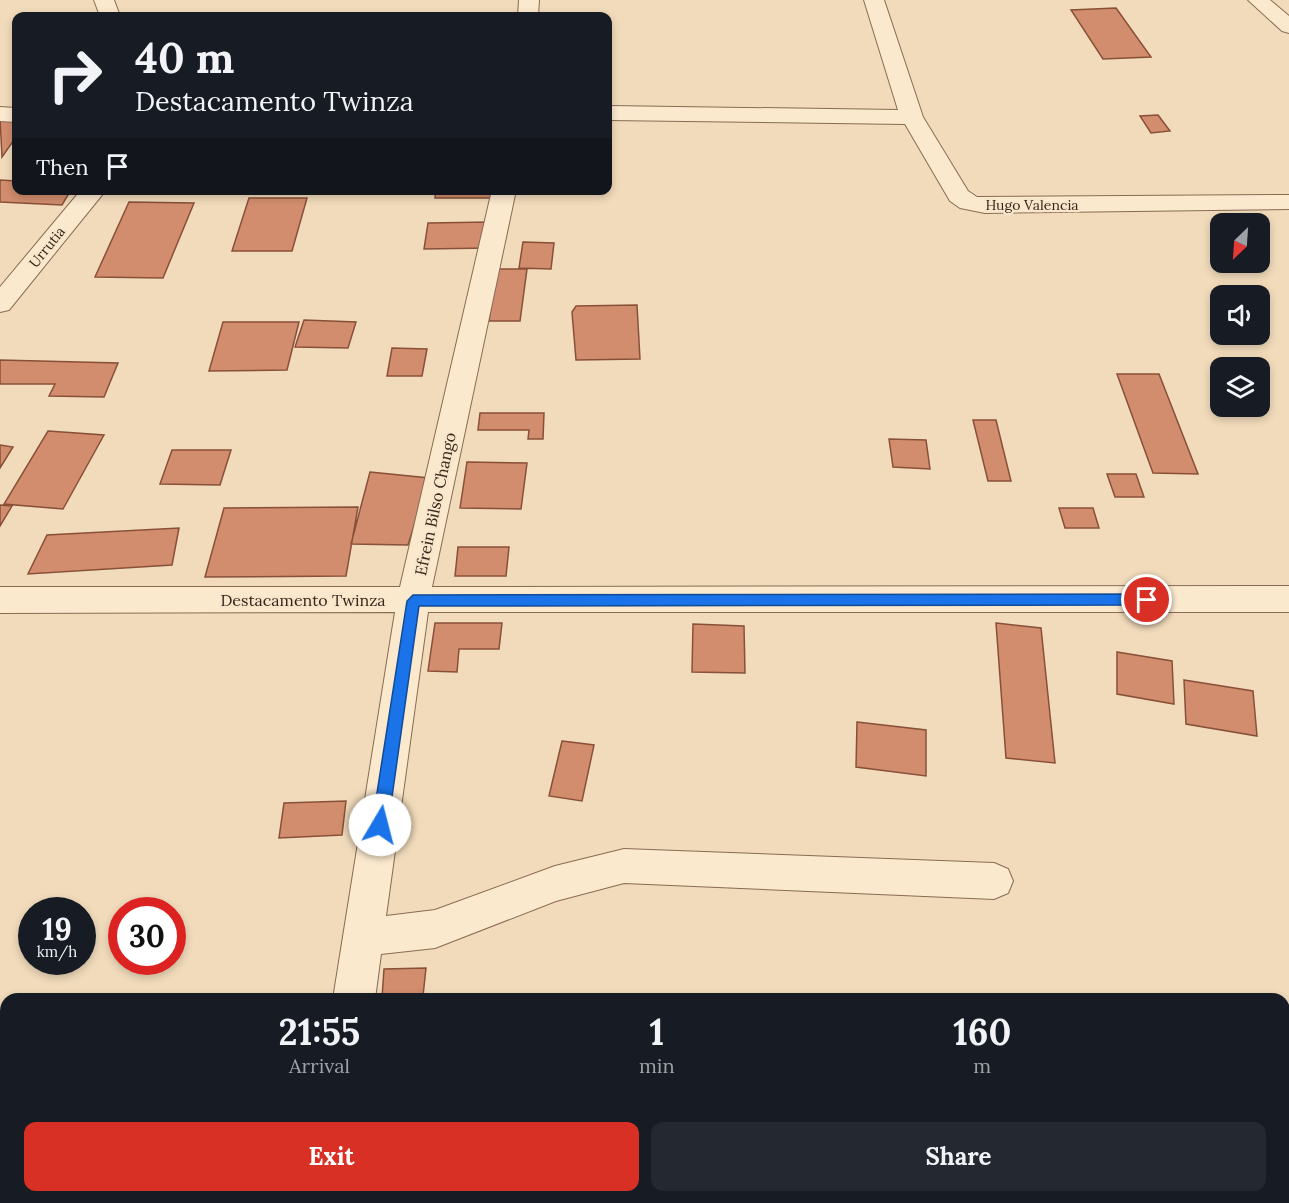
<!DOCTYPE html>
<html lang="en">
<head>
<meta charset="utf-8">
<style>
	:root { --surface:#171b24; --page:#242831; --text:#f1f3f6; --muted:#9ea1a6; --accent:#d93025 }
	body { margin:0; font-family:Lora,serif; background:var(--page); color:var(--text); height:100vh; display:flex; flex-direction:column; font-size:22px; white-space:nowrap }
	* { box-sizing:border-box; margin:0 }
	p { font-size:20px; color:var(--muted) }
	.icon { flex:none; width:33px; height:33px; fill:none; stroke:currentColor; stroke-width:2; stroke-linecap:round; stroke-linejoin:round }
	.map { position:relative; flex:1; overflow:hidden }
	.drawer { position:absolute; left:0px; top:993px; width:1290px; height:210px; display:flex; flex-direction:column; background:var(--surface); border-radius:18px 18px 0 0; box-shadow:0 3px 9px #0003 }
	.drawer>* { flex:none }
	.guide { position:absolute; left:12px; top:12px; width:600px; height:183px; border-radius:12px; box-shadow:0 3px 9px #0003; background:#171b24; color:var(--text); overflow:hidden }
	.needle { width:39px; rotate:205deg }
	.controls { position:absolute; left:1210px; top:213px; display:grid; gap:12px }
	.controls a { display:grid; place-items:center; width:60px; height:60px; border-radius:12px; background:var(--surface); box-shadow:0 3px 9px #0003; font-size:30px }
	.speed { position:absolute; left:18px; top:897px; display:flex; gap:12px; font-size:30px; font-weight:700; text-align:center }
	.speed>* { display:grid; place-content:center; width:78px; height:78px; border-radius:50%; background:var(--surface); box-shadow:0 3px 9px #0003; line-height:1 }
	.speed small { font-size:15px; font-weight:400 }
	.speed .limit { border:9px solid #d22; background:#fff; color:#111 }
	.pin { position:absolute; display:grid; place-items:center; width:51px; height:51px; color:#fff; margin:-26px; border:3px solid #fff; border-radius:50%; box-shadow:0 2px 6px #0007 }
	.me { position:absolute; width:66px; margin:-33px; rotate:8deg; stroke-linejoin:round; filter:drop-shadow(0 0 4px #0008) }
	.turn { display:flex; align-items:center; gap:21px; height:126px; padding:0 24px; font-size:27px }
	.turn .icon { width:78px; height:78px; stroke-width:2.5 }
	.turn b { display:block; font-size:42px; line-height:51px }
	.then { display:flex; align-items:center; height:57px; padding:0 24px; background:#0003; gap:12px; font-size:22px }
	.eta { display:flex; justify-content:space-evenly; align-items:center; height:102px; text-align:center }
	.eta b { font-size:36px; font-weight:800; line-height:42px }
	.action { display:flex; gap:12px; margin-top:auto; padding:12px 24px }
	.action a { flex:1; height:69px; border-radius:12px; background:var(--accent); color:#fff; font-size:24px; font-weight:800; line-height:69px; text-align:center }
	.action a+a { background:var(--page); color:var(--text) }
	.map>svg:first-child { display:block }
	.building { fill:#d28d6e; stroke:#895038; stroke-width:1.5 }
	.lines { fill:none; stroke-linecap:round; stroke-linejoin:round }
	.minor-casing { stroke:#896b54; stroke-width:2 }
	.minor { fill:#fbe9ce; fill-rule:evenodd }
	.route { fill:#1a73e8; stroke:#114b97; stroke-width:1.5 }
	.labels { text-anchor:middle; stroke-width:4.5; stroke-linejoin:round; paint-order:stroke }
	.far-street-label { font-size:14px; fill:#36251a; stroke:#f8e6cb }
	.street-label { font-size:16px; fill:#36251a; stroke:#f8e6cb }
</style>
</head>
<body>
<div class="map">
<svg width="1289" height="1203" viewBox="0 0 1289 1203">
	<rect width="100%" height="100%" fill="#f1dbbb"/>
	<path class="building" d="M1116,8L1151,57L1103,59L1071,10Z
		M1158,115L1170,131L1151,133L1140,116Z
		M0,118L16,119V137L2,157Z
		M0,180L16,181V190H71L62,205L0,202Z
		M436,190H493L492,198H435Z
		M249,198H307L292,251H232Z
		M129,202L194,203L163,278L95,277Z
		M490,222L488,248L424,249L428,223Z
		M523,242L554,243L551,269L519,268Z
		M497,269H527L520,321H489Z
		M637,305L640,359L576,360L572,312L576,306Z
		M304,320L356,322L348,348L295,347Z
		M223,322H299L287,370L209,371Z
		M392,348L427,349L422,376H387Z
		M0,360L118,363L104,397L49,396L55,384H0Z
		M1117,374H1159L1198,474L1153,473Z
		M480,413H544L543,439H528L529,430H478Z
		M973,420H996L1011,481H988Z
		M48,431L104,435L63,509L4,504Z
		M889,439L926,440L930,469L893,467Z
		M0,445L13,447L0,468Z
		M172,450H231L220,485L160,484Z
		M467,462L527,463L521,509L460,508Z
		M370,472L429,478L408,545L351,544Z
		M1107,474H1136L1144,497H1115Z
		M0,505L12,506L0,526Z
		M358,507L346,576L205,577L224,508Z
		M1059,508H1093L1099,528H1065Z
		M179,528L172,565L28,574L47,535Z
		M458,547H509L506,576H455Z
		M435,623H502L499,649H459L457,672L428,671Z
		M996,623L1041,628L1055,763L1006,758Z
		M693,624L744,626L745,673L692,672Z
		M1117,652L1172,661L1174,704L1117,694Z
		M1184,680L1253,691L1257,736L1186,724Z
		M857,722L926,730V776L856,767Z
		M562,741L594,745L582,801L549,796Z
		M346,801L342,835L279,838L284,803Z
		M426,968L423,996L382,998L384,969Z
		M141,1197H274L273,1203H139Z"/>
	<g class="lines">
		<defs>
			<path id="minor" d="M94,0H114L120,16H100Z
				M519,0H539L538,16H518Z
				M864,0H884L923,117L968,191L977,197L1289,195V209L985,213L960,208L950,201L905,124L608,120V106L898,110Z
				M1248,0H1270L1289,16V33L1282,31Z
				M0,107L16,108V122L0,121Z
				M81,190H106L9,310L0,312V287Z
				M492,190H516L432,587L1289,586V612H428L386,916L435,910L555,866L624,849L994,863L1008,869L1013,881L1008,893L994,899L624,883L556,901L435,948L381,954L375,999H333L395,612L0,613V587H400Z
				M302,1197H348L347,1203H301Z"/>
		</defs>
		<use href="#minor" class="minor-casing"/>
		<use href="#minor" class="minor"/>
	</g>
	<path class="route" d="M1147,594L1153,600L1147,605L419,606L388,825L385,830H374L372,825L407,601L413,595Z"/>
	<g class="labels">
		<g class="far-street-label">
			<text x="1032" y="210">Hugo Valencia</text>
			<text transform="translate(47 247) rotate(-51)" y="5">Urrutia</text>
		</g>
		<g class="street-label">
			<text transform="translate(435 504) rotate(-78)" y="6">Efrein Bilso Chango</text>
			<text x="303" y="606">Destacamento Twinza</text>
		</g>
	</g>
</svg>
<div class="controls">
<a><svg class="needle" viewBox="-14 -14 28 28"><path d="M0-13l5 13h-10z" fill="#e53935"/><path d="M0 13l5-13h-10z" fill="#9ea1a6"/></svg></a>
<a><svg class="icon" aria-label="sound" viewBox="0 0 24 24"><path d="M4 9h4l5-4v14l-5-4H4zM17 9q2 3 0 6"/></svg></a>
<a><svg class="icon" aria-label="layers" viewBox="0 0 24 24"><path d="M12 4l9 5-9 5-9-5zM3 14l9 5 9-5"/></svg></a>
</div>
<div class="speed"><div>19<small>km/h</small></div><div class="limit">30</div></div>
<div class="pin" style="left:1147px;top:600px;background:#d93025"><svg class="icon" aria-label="arrive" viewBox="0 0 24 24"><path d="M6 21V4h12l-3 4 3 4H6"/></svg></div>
<svg class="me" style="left:380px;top:825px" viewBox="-20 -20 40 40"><circle r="19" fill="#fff"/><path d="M0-13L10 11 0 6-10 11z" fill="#1a73e8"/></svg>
<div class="guide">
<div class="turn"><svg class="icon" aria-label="right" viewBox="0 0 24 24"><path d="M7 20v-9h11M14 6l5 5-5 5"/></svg><div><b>40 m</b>Destacamento Twinza</div></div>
<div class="then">Then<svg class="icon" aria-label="arrive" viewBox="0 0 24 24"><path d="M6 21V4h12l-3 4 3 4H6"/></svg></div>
</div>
<section class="drawer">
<div class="eta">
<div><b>21:55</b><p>Arrival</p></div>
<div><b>1</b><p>min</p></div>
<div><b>160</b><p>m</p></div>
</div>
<div class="action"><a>Exit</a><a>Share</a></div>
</section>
</div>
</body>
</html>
